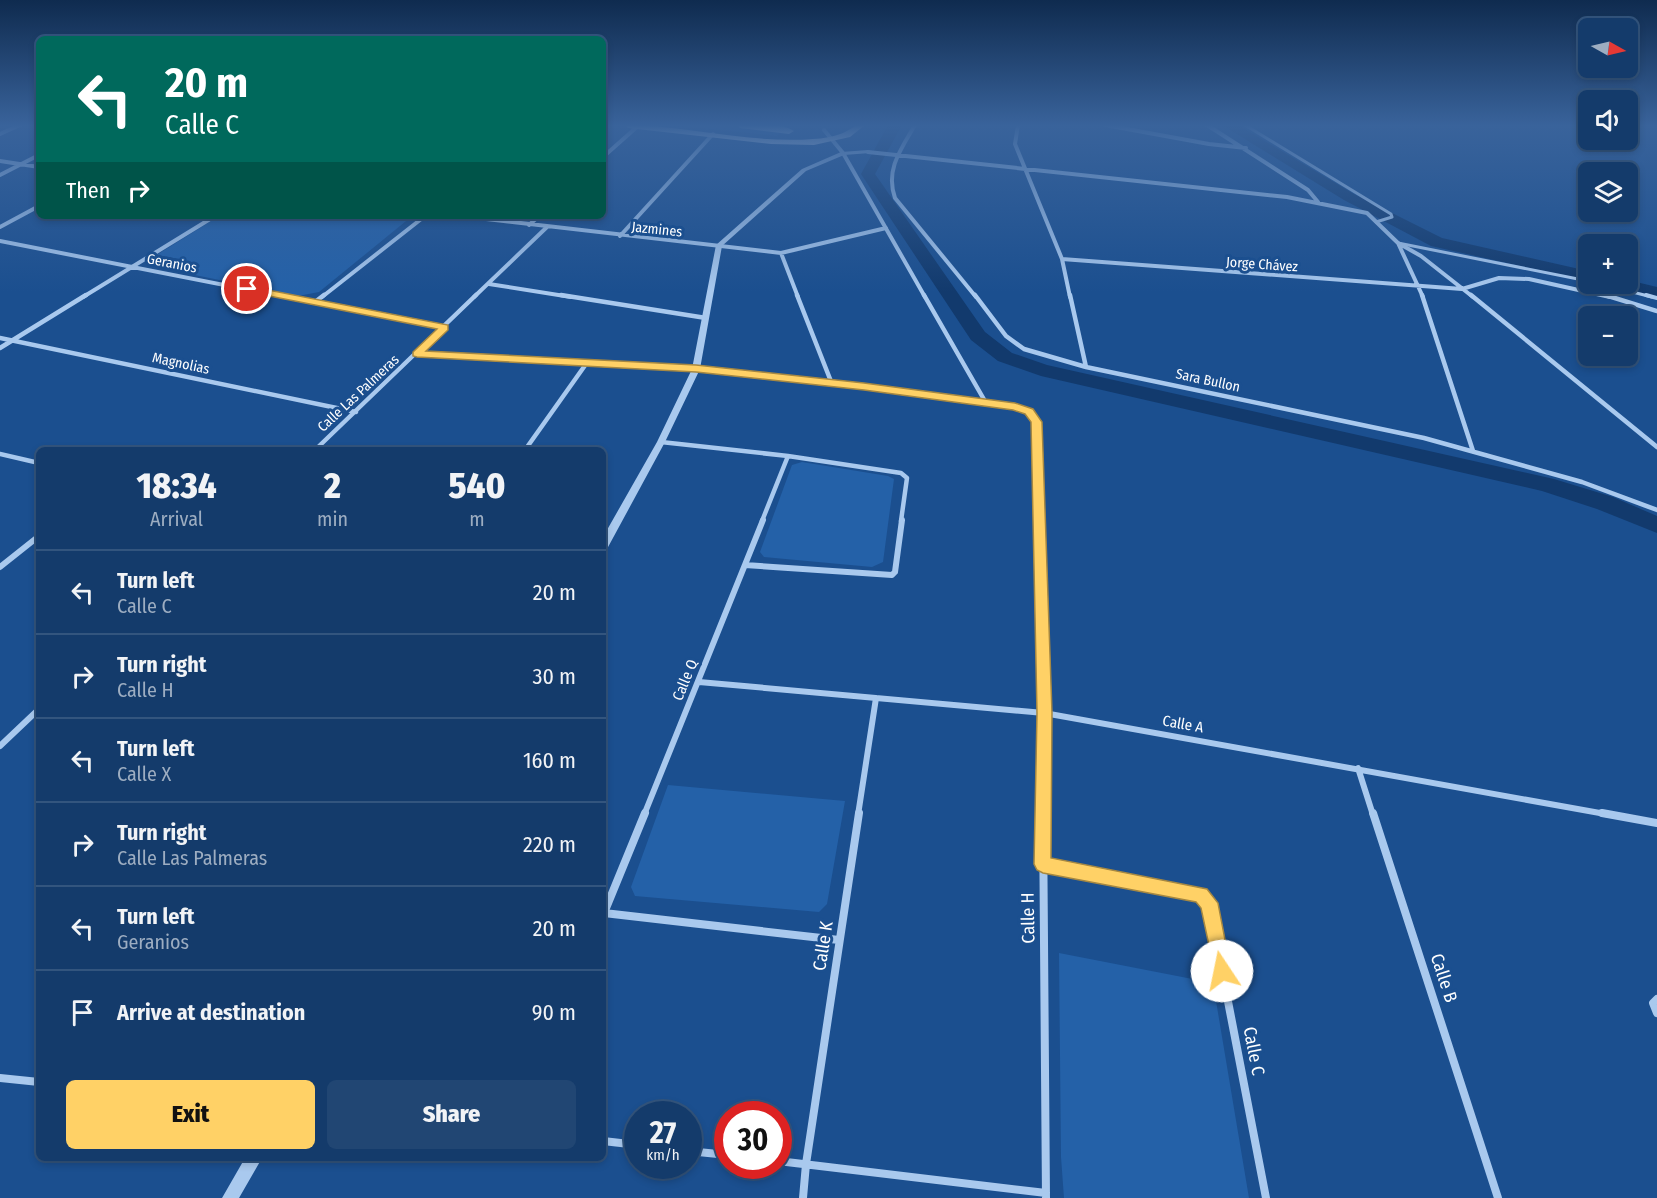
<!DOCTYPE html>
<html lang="en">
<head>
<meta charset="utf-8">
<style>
	:root { --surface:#143b6b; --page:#214673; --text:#f1f3f6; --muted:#9dadc1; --line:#33557e; --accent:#ffd166 }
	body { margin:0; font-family:"Fira Sans Condensed",sans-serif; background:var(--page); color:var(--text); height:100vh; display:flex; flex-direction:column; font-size:22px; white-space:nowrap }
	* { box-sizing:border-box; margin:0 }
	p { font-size:20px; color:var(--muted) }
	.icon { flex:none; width:33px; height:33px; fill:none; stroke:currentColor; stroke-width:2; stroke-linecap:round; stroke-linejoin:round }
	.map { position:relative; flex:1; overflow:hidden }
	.panel { position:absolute; left:36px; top:447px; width:570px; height:714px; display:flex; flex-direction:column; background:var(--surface); border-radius:9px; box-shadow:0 3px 9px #0003,0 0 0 2px var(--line) }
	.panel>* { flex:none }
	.banner { position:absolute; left:36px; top:36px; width:570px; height:183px; border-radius:9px; box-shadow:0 3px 9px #0003,0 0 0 2px var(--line); background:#00695c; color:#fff; overflow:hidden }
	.needle { width:39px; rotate:98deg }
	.controls { position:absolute; left:1578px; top:18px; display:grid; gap:12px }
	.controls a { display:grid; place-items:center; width:60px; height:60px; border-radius:9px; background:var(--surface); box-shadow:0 3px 9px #0003,0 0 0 2px var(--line); font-size:30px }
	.speed { position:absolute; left:624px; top:1101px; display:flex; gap:12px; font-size:30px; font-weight:700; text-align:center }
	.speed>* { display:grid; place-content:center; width:78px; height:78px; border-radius:50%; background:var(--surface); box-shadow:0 3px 9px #0003,0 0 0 2px var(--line); line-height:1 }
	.speed small { font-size:15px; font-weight:400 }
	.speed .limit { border:9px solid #d22; background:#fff; color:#111 }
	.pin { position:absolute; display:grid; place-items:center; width:51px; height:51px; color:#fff; margin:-26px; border:3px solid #fff; border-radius:50%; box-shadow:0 2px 6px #0007 }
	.me { position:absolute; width:66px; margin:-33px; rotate:349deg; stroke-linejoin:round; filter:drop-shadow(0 0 4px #0008) }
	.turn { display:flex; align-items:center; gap:21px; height:126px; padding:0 30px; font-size:27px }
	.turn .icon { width:78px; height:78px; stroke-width:2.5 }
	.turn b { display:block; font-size:42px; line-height:51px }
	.then { display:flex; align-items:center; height:57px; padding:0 30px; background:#0003; gap:12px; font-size:22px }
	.eta { display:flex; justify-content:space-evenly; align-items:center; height:102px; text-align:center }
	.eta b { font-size:36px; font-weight:800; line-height:42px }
	.button { display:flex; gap:12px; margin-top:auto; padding:12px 30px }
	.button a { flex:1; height:69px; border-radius:9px; background:var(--accent); color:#111; font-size:24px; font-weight:800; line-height:69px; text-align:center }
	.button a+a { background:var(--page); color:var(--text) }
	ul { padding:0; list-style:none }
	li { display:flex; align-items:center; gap:18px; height:84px; padding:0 30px; border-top:2px solid var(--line) }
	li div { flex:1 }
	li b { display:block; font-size:22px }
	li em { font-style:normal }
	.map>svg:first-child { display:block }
	.green { fill:#2461a8 }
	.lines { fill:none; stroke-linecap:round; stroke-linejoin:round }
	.canal { fill:#123a6d; fill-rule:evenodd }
	.service-far1 { stroke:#a9c9ee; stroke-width:3 }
	.service { stroke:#a9c9ee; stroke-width:4 }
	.minor-far3 { stroke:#a9c9ee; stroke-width:4 }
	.minor-far2 { stroke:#a9c9ee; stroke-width:4.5 }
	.minor-far1 { stroke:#a9c9ee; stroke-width:6 }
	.minor { stroke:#a9c9ee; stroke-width:8 }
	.tertiary { fill:#a9c9ee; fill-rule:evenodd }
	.trunk { fill:#f8faff; fill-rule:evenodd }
	.route { fill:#ffd166; stroke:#a68842; stroke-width:1.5 }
	.labels { text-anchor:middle; stroke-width:6; stroke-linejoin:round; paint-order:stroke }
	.far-street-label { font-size:14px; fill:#fff; stroke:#1b4f8f }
	.street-label { font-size:15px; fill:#fff; stroke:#1b4f8f }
	.near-street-label { font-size:18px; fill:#fff; stroke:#1b4f8f }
</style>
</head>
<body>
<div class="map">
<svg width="1657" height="1198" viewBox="0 0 1657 1198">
	<rect width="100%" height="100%" fill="#1b4f8f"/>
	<path class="green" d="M674,125H725L780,133L777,136Z
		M219,216H410L411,217L319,292L298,296L156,267L152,258Z
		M802,462L888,476L894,479L883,562L872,567L764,557L760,552L792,465Z
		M668,785L845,801L827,904L819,912L635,896L631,887Z
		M1059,953L1213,983L1249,1198H1064L1061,1157Z"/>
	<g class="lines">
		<path class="canal" d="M888,125H902L875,174L985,332L1012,353L1047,365L1554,479L1613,497L1657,516V533L1597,509L1542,491L1041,376L998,361L971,340L861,174Z
			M1222,125H1238L1354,194L1442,238L1588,271V281L1431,246L1344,200Z
			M1628,280L1657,287V297L1613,288L1610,284H1628Z"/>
		<path class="service-far1" d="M1245,125L1391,214L1392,217L1376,222
			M1398,243L1588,281
			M1601,284L1652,297"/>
		<path class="service" d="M1646,295L1657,298"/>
		<path class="minor-far3" d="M915,125C901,149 885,170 895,198L976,297
			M1018,125L1015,144L1062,259L1070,297
			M1105,125L1209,144L1246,148
			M1207,125L1308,190L1318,202
			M824,130L843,153L925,297
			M0,134L20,125
			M868,152L1287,197L1367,213L1398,243L1421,256L1473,297
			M603,157L638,126
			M0,161L39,167
			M0,175L39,155
			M460,216L781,253L886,228
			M529,225L539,216
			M0,227L39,206
			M620,236L713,134
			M0,241L285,297
			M1398,243L1423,297
			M781,253L798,297
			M1062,259L1462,289L1499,278L1529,279L1610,297
			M489,284L571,297
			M83,297L215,216
			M322,297L425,216
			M474,297L547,227"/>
		<path class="minor-far2" d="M278,295L445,328
			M561,295L706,318
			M797,295L832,384
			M924,295L986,403
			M975,295L1006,336L1024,349L1086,367L1424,438L1582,482L1657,510
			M1070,295L1086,367
			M1422,295L1473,451
			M1471,295L1657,447
			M1605,295L1657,311
			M315,302L324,295
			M0,338L356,412
			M0,348L86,295
			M417,354L696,369L864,387L1015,407L1029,412L1036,422L1039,521
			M661,442L788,456L901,473L907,478L901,521
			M315,450L476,295
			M525,450L586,364
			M0,454L39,463
			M762,521L788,456"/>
		<path class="minor-far1" d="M1039,520L1044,713L1043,815
			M745,565L892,575L895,572L902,520
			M0,567L39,536
			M699,682L1044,713L1611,815
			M0,746L39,709
			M1358,768L1373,815
			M644,815L763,520
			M858,815L876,698"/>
		<path class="minor" d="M645,813L604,913L839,940
			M1043,813L1046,1198
			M1373,813L1498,1198
			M1602,813L1657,823
			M1043,865L1201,895L1209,903L1266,1198
			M1657,999L1653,1003L1657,1013
			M0,1078L39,1082
			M603,1141L638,1145
			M688,1151L728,1155
			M778,1161L1046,1193
			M803,1198L806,1164L859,813"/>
		<path class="tertiary" d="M868,150L870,151V153L844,155L806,171L722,246L700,369L665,442L607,549L603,550V537L657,442L692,369L716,245L802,169L841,152Z
			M245,1158H262L239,1198H222Z"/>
		<path class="trunk" d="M624,125C687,125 750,144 813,139C822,139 837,136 845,132C854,128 855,124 865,125L850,137L814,145L771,144L628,128Z
			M736,125C752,125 780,122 794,131L789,134L740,128Z"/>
	</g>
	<linearGradient id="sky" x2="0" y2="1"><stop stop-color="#0f2b4f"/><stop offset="0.43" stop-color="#39639b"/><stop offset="1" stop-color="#39639b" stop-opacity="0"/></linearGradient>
	<rect width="1657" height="292" fill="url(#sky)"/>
	<path class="route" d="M247,286L448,325V330L426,351L696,365L864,383L1015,403L1033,409L1042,422L1052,713L1051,858L1207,889L1218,903L1231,971L1229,978L1222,981L1216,978L1201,908L1196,902L1043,873L1037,870L1034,864L1037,713L1031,422L1025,414L1013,410L864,390L696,372L417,357L413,356V352L437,329L244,291L242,289Z"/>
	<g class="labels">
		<g class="far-street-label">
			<text transform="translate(657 229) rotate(6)" y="5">Jazmines</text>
			<text transform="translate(172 263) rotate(11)" y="5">Geranios</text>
			<text transform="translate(1262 264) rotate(4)" y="5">Jorge Chávez</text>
			<text transform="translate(181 363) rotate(12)" y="5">Magnolias</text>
			<text transform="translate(1208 380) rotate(12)" y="5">Sara Bullon</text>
			<text transform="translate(358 393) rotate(-43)" y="5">Calle Las Palmeras</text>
		</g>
		<g class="street-label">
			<text transform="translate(685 680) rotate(-68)" y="5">Calle Q</text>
			<text transform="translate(1183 724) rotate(10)" y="5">Calle A</text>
		</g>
		<g class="near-street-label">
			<text transform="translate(1028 918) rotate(-91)" y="6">Calle H</text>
			<text transform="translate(823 946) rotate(-81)" y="6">Calle K</text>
			<text transform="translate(1444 978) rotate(72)" y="6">Calle B</text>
			<text transform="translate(1254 1051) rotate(79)" y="6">Calle C</text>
		</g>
	</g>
</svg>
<div class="controls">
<a><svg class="needle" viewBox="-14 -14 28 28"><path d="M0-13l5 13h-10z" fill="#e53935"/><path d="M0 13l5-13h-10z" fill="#9dadc1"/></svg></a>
<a><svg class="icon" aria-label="sound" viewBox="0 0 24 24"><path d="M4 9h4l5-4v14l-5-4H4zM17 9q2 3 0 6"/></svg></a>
<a><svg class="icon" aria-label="layers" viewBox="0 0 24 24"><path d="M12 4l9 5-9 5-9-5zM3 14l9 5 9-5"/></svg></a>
<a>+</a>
<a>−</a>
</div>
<div class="speed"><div>27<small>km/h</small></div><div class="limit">30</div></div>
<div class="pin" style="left:247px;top:289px;background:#d93025"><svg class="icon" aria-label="arrive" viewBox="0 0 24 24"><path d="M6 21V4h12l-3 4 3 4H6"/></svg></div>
<svg class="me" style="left:1222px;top:971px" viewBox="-20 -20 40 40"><circle r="19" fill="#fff"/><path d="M0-13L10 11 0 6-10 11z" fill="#ffd166"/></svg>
<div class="banner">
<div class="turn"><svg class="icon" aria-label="left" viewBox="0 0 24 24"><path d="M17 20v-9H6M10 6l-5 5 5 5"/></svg><div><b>20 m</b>Calle C</div></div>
<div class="then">Then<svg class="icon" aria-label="right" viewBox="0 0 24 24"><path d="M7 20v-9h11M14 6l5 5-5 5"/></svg></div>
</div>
<section class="panel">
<div class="eta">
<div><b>18:34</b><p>Arrival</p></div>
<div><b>2</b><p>min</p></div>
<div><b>540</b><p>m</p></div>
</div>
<ul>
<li><svg class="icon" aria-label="left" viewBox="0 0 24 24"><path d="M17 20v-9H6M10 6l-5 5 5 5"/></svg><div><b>Turn left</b><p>Calle C</p></div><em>20 m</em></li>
<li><svg class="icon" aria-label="right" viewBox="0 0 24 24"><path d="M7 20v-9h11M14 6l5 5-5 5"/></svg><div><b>Turn right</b><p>Calle H</p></div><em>30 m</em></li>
<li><svg class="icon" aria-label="left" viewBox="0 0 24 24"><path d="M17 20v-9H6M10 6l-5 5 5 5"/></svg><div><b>Turn left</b><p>Calle X</p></div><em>160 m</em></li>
<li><svg class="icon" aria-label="right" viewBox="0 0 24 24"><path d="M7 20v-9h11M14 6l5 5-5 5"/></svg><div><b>Turn right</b><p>Calle Las Palmeras</p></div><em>220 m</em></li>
<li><svg class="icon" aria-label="left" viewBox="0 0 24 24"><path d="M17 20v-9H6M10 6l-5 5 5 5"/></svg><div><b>Turn left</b><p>Geranios</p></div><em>20 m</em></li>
<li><svg class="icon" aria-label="arrive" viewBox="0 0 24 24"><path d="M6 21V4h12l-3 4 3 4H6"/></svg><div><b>Arrive at destination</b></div><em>90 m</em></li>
</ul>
<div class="button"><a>Exit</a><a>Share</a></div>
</section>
</div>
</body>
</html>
